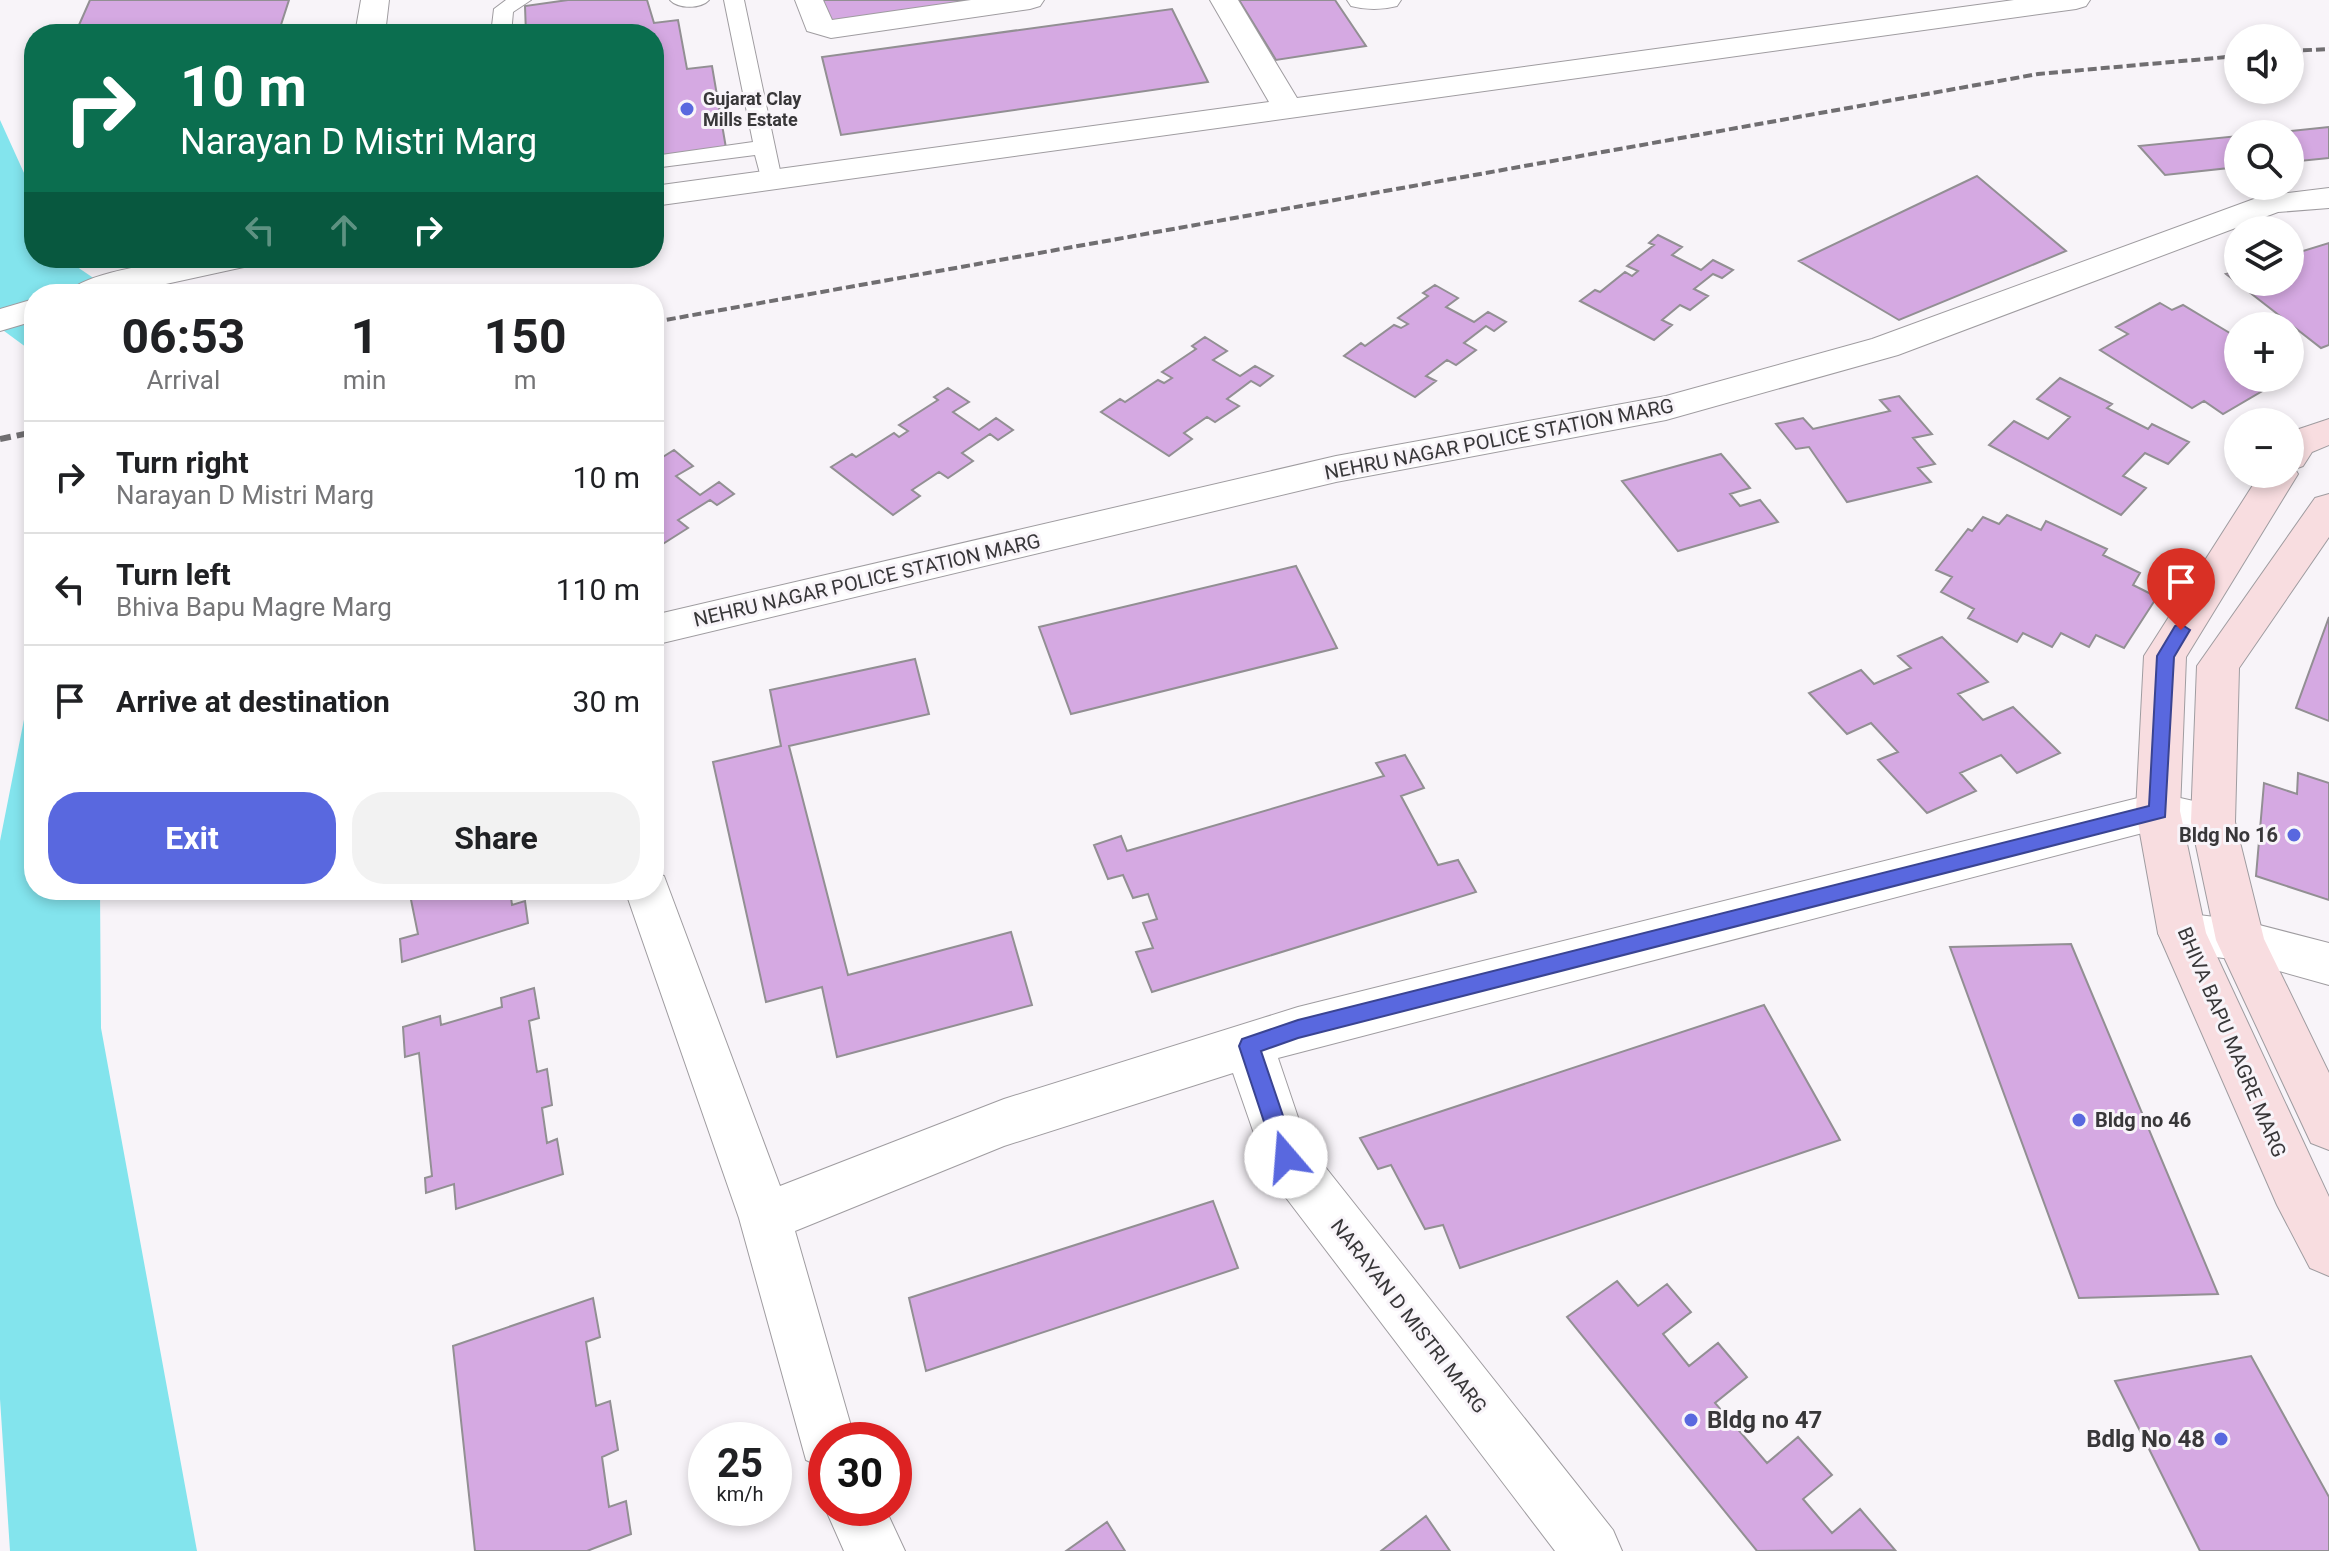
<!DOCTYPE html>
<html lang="en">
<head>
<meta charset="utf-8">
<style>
	:root { --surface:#fff; --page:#f2f2f2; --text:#202124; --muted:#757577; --line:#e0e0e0; --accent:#5968df }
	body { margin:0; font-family:Roboto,sans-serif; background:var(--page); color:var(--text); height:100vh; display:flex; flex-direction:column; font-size:30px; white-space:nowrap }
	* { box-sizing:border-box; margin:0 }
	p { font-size:26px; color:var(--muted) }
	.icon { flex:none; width:44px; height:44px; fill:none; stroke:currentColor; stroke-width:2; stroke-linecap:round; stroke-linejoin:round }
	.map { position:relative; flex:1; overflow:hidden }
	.sheet { position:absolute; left:24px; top:284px; width:640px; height:616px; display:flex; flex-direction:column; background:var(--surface); border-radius:32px; box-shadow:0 4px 12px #0003 }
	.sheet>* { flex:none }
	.banner { position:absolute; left:24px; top:24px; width:640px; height:244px; border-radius:32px; box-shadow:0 4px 12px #0003; background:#0b6e4f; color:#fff; overflow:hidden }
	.buttons { position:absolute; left:2224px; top:24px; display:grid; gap:16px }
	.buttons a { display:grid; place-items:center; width:80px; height:80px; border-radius:50%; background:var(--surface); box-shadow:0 4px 12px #0003; font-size:40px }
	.speed { position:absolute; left:688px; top:1422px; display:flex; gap:16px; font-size:40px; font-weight:700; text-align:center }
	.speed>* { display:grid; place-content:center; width:104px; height:104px; border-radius:50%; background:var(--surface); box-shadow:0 4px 12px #0003; line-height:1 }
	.speed small { font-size:20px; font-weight:400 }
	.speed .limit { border:12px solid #d22; background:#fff; color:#111 }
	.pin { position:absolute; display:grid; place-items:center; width:68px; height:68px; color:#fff; margin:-82px -34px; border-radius:50% 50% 50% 0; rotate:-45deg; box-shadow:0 0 8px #0007 }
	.pin .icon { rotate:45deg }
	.me { position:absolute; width:88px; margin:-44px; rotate:342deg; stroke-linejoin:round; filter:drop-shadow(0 0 6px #0008) }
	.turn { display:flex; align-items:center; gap:28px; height:168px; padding:0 24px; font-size:36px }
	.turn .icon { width:104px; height:104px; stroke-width:2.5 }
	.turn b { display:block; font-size:56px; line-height:68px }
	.lanes { display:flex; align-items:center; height:76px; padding:0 24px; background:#0003; justify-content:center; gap:40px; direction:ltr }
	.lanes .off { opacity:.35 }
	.eta { display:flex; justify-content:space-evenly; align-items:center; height:136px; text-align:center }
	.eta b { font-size:48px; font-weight:700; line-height:56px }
	.cta { display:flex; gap:16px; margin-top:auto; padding:16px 24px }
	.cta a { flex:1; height:92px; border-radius:32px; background:var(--accent); color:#fff; font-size:32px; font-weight:700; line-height:92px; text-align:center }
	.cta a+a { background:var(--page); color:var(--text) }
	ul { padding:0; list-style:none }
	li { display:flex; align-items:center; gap:24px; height:112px; padding:0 24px; border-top:2px solid var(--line) }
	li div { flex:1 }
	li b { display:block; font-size:30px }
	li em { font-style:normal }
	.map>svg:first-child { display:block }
	.water { fill:#83e4ed }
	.building { fill:#d5a9e2; stroke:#928f93; stroke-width:2 }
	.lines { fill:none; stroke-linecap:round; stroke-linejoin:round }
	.lane-casing { stroke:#9f9ca0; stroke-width:2 }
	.street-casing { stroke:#9f9ca0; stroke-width:2 }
	.secondary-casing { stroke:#9f9ca0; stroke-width:2 }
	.lane { fill:#fff; fill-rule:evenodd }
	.street { fill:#fff; fill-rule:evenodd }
	.secondary { fill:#f8dde0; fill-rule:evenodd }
	.rail-far1 { stroke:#706e71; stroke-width:4; stroke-dasharray:9 4; stroke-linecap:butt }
	.rail { stroke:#706e71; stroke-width:6; stroke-dasharray:11 6; stroke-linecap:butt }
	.route { fill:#5968df; stroke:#3a4491; stroke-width:2 }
	.poi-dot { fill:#5968df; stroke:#f8f4f9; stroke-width:3 }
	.labels { text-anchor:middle; stroke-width:6; stroke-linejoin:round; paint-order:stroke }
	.far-poi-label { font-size:18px; font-weight:bold; fill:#383739; stroke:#f8f4f9; text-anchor:start }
	.street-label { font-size:20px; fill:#383739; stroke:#f8f4f9 }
	.poi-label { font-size:20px; font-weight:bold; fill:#383739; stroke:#f8f4f9; text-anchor:end }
	.near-poi-label { font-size:24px; font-weight:bold; fill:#383739; stroke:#f8f4f9; text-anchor:start }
</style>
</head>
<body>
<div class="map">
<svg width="2329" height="1551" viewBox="0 0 2329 1551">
	<rect width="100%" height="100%" fill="#f8f4f9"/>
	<path class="water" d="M0,120L34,195V258H64L117,294H34V353L0,328Z
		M34,669V890H100L101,1028L197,1551H10L0,1399V841Z"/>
	<path class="building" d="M90,0H289L278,34H75Z
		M568,0H647L654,23L678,20L687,69L712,66L726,148L654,158V34H526L525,6Z
		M823,0H1000L829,23Z
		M1239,0H1335L1366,46L1276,60Z
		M1172,9L1208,82L841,135L822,57Z
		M2329,127V158L2290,162V134H2262Z
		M2238,136V167L2165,175L2139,146Z
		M1977,176L2066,251L1899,320L1799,261Z
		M1658,235L1682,247L1672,255L1701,270L1713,260L1733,270L1722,278L1713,274L1694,289L1708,296L1690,310L1680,305L1662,320L1672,325L1654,340L1580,301L1595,290L1600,292L1625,272L1632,276L1638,271L1627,266L1654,245L1649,243Z
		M2329,243V345L2321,348L2226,274L2238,271V282H2290V255Z
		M1435,285L1458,298L1446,307L1474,322L1488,312L1506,322L1494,331L1486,326L1464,343L1476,350L1456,365L1447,360L1426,376L1436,381L1415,397L1344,356L1361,343L1365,346L1394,325L1401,328L1408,324L1398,318L1428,296L1423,293Z
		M2160,303L2172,310L2183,305L2238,338V378L2281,380L2223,414L2204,401L2192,408L2100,350L2128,334L2116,327Z
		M1205,337L1227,351L1213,360L1240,376L1255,366L1273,376L1260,386L1251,381L1227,399L1239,406L1215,422L1207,417L1184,433L1192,439L1169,456L1101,412L1120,399L1125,402L1158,380L1164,383L1172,378L1162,372L1196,349L1192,346Z
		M2060,378L2112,404L2107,408L2148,429L2152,424L2189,442L2168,464L2145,453L2123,476L2146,488L2121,515L1989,445L2014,421L2048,439L2070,417L2037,399Z
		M948,388L969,402L953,412L979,430L996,418L1013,430L998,440L990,434L962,453L973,461L948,478L939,472L912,490L920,496L893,515L831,467L852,454L856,457L894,433L899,437L908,431L899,425L938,400L934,397Z
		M1899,396L1932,434L1913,438L1935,464L1918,468L1931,482L1847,502L1809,447L1796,449L1776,424L1803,418L1813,429L1890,411L1880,400Z
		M674,450L693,466L676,476L700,495L719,482L734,494L717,505L710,500L678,520L688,528L658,547L654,543V468L662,463L658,460Z
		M1721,454L1750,488L1730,494L1740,506L1760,500L1778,522L1678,551L1622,481Z
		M2007,515L2041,530L2046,521L2107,549L2103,555L2140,573L2133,585L2157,597L2124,648L2096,635L2089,647L2061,633L2052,647L2023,633L2017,642L1968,618L1974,609L1941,592L1952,577L1936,570L1968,529L1972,531L1983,517L1999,524Z
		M1296,566L1337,648L1071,714L1039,627Z
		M2329,617V721L2296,708Z
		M1942,637L1988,682L1958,694L1983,720L2013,707L2060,753L2017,773L2001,755L1960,773L1976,791L1927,813L1878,760L1898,752L1871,723L1847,734L1809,693L1861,670L1874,684L1911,668L1898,656Z
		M915,659L929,714L789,746L848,975L1011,932L1032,1005L837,1057L822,987L766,1002L713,762L781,746L770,690Z
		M1405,755L1424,788L1401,796L1438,865L1458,860L1476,892L1152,992L1136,952L1153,948L1143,923L1157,919L1148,894L1133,898L1123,875L1108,879L1094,845L1121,836L1127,851L1384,776L1376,763Z
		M2298,773L2329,783V900L2256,876L2264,783L2297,794Z
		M409,890H510L512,905L525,901L528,923L402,962L400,939L418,934Z
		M2071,944L2218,1294L2079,1298L1950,947Z
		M534,988L539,1018L529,1021L537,1072L547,1069L552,1105L542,1108L547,1143L557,1139L563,1174L456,1209L454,1184L426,1193L425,1178L432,1176L419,1053L405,1057L403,1027L440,1016L441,1025L502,1007L501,998Z
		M1764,1005L1840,1140L1460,1268L1443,1225L1425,1229L1391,1165L1378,1169L1360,1138Z
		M1213,1201L1238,1268L926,1371L909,1298Z
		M1617,1281L1638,1306L1667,1284L1691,1312L1663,1334L1689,1366L1718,1343L1747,1377L1715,1403L1767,1463L1798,1437L1832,1475L1803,1499L1832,1533L1860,1509L1895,1550L1757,1551L1567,1317Z
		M593,1298L600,1337L586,1342L596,1406L610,1401L618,1450L602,1457L609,1507L626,1501L631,1534L587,1551H475L453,1346Z
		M2251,1356L2329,1497V1551H2200L2115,1381Z
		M1426,1516L1450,1551H1381Z
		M1107,1522L1125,1551H1066Z"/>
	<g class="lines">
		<defs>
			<path id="lane" d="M506,0H531L513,12L511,34H491L494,9Z
				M670,0H709C701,9 678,9 670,0Z
				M724,0H744L782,180L779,185H763L755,155L654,168V156L753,142Z"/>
			<path id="street" d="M361,0H389L385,34H355Z
				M795,0H823L832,20L971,0H1044L1040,6L1030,9L831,38L807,31Z
				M1210,0H1238L1297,98L2014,0H2090L2086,6L2076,9L654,206V186L1269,102Z
				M1347,0H1401L1397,6C1382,10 1366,10 1351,6Z
				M2329,188V208L2278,212L1898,355L1666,420L1336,482L654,645V615L1336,456L1666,396L1872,339L2262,196Z
				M186,258H258L253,265L120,294H67C81,273 160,263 186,258Z
				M34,299V321L0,331V309Z
				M2158,793L2229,809L2235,822L2229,835L2213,840L2158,829L1278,1058L1307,1144L1613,1530L1622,1551H1555L1268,1174L1233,1073L1004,1146L795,1231L855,1440H826V1469L806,1460L739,1218L625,890H654V873L664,876L780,1186L1004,1099L1298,1007Z
				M2182,913L2240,920L2329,943V985L2240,960L2182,953L2165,947L2158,933L2165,919Z
				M826,1505V1508H885L905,1551H844L825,1508Z"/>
			<path id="secondary" d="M2329,419V445L2312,452L2303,466L2295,469L2298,474L2186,657L2180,811L2206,933L2329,1197V1276L2310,1268L2277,1205L2158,933L2136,811L2144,656L2260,474H2290V432Z
				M2329,494V537L2239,668L2235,822L2264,939L2329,1073V1150L2311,1143L2216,940L2191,822L2197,666L2315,498Z"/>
		</defs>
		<use href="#lane" class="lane-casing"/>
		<use href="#street" class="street-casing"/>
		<use href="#secondary" class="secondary-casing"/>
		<use href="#lane" class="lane"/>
		<use href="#street" class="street"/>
		<use href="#secondary" class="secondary"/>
		<path class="rail-far1" d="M2290,51L2329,49
			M654,322L2038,74L2238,56"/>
		<path class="rail" d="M0,439L34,432"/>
	</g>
	<path class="route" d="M2181,624L2190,630L2174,657L2165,817L1298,1038L1261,1051L1297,1157L1294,1164L1286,1167L1278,1164L1239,1046L1242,1039L1298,1020L2149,806L2157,656L2175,626Z"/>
	<g class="poi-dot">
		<circle cx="687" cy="109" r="8"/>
		<circle cx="2294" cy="835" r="8"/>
		<circle cx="2079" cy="1120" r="8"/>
		<circle cx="1691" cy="1420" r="8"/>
		<circle cx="2221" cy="1439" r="8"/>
	</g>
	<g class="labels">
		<g class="far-poi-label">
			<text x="703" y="105">Gujarat Clay<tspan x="703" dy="21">Mills Estate</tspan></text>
		</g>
		<g class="street-label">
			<text transform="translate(1499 439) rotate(-11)" y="7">NEHRU NAGAR POLICE STATION MARG</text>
			<text transform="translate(867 580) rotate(-13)" y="7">NEHRU NAGAR POLICE STATION MARG</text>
			<text transform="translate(2232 1042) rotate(67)" y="7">BHIVA BAPU MAGRE MARG</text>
			<text transform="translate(1409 1316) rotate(52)" y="7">NARAYAN D MISTRI MARG</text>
		</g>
		<g class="poi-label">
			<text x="2278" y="842">Bldg No 16</text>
			<text x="2095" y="1127" text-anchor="start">Bldg no 46</text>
		</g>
		<g class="near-poi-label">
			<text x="1707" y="1428">Bldg no 47</text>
			<text x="2205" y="1447" text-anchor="end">Bdlg No 48</text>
		</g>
	</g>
</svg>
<div class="buttons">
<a><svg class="icon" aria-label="sound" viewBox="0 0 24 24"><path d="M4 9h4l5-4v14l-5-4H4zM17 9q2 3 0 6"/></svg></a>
<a><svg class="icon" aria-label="search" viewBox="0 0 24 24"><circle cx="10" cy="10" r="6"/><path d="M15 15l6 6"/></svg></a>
<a><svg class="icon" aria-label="layers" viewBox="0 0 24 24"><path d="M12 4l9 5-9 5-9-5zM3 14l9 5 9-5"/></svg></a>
<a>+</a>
<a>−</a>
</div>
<div class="speed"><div>25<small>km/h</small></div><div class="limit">30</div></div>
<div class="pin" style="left:2181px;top:630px;background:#d93025"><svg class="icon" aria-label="arrive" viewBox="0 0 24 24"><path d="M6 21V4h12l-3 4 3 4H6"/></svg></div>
<svg class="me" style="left:1286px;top:1157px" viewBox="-20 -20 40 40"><circle r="19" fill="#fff"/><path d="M0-13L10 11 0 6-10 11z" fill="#5968df"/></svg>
<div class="banner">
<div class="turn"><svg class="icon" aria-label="right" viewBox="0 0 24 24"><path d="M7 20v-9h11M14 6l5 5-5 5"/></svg><div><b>10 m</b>Narayan D Mistri Marg</div></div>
<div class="lanes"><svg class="icon off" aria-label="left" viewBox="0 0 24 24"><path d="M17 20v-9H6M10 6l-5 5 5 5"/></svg><svg class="icon off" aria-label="ahead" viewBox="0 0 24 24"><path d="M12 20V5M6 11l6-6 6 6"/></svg><svg class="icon" aria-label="right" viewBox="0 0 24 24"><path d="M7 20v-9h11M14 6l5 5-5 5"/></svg></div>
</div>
<section class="sheet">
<div class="eta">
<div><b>06:53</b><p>Arrival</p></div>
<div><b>1</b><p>min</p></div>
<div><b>150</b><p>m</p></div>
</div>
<ul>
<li><svg class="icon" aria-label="right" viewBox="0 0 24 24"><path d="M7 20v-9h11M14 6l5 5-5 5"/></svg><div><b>Turn right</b><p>Narayan D Mistri Marg</p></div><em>10 m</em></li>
<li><svg class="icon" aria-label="left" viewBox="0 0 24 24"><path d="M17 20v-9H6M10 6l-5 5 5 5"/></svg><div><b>Turn left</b><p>Bhiva Bapu Magre Marg</p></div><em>110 m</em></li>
<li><svg class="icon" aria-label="arrive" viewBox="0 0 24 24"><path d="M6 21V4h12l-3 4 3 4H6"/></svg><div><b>Arrive at destination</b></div><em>30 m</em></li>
</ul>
<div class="cta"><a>Exit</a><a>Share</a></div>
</section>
</div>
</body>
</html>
